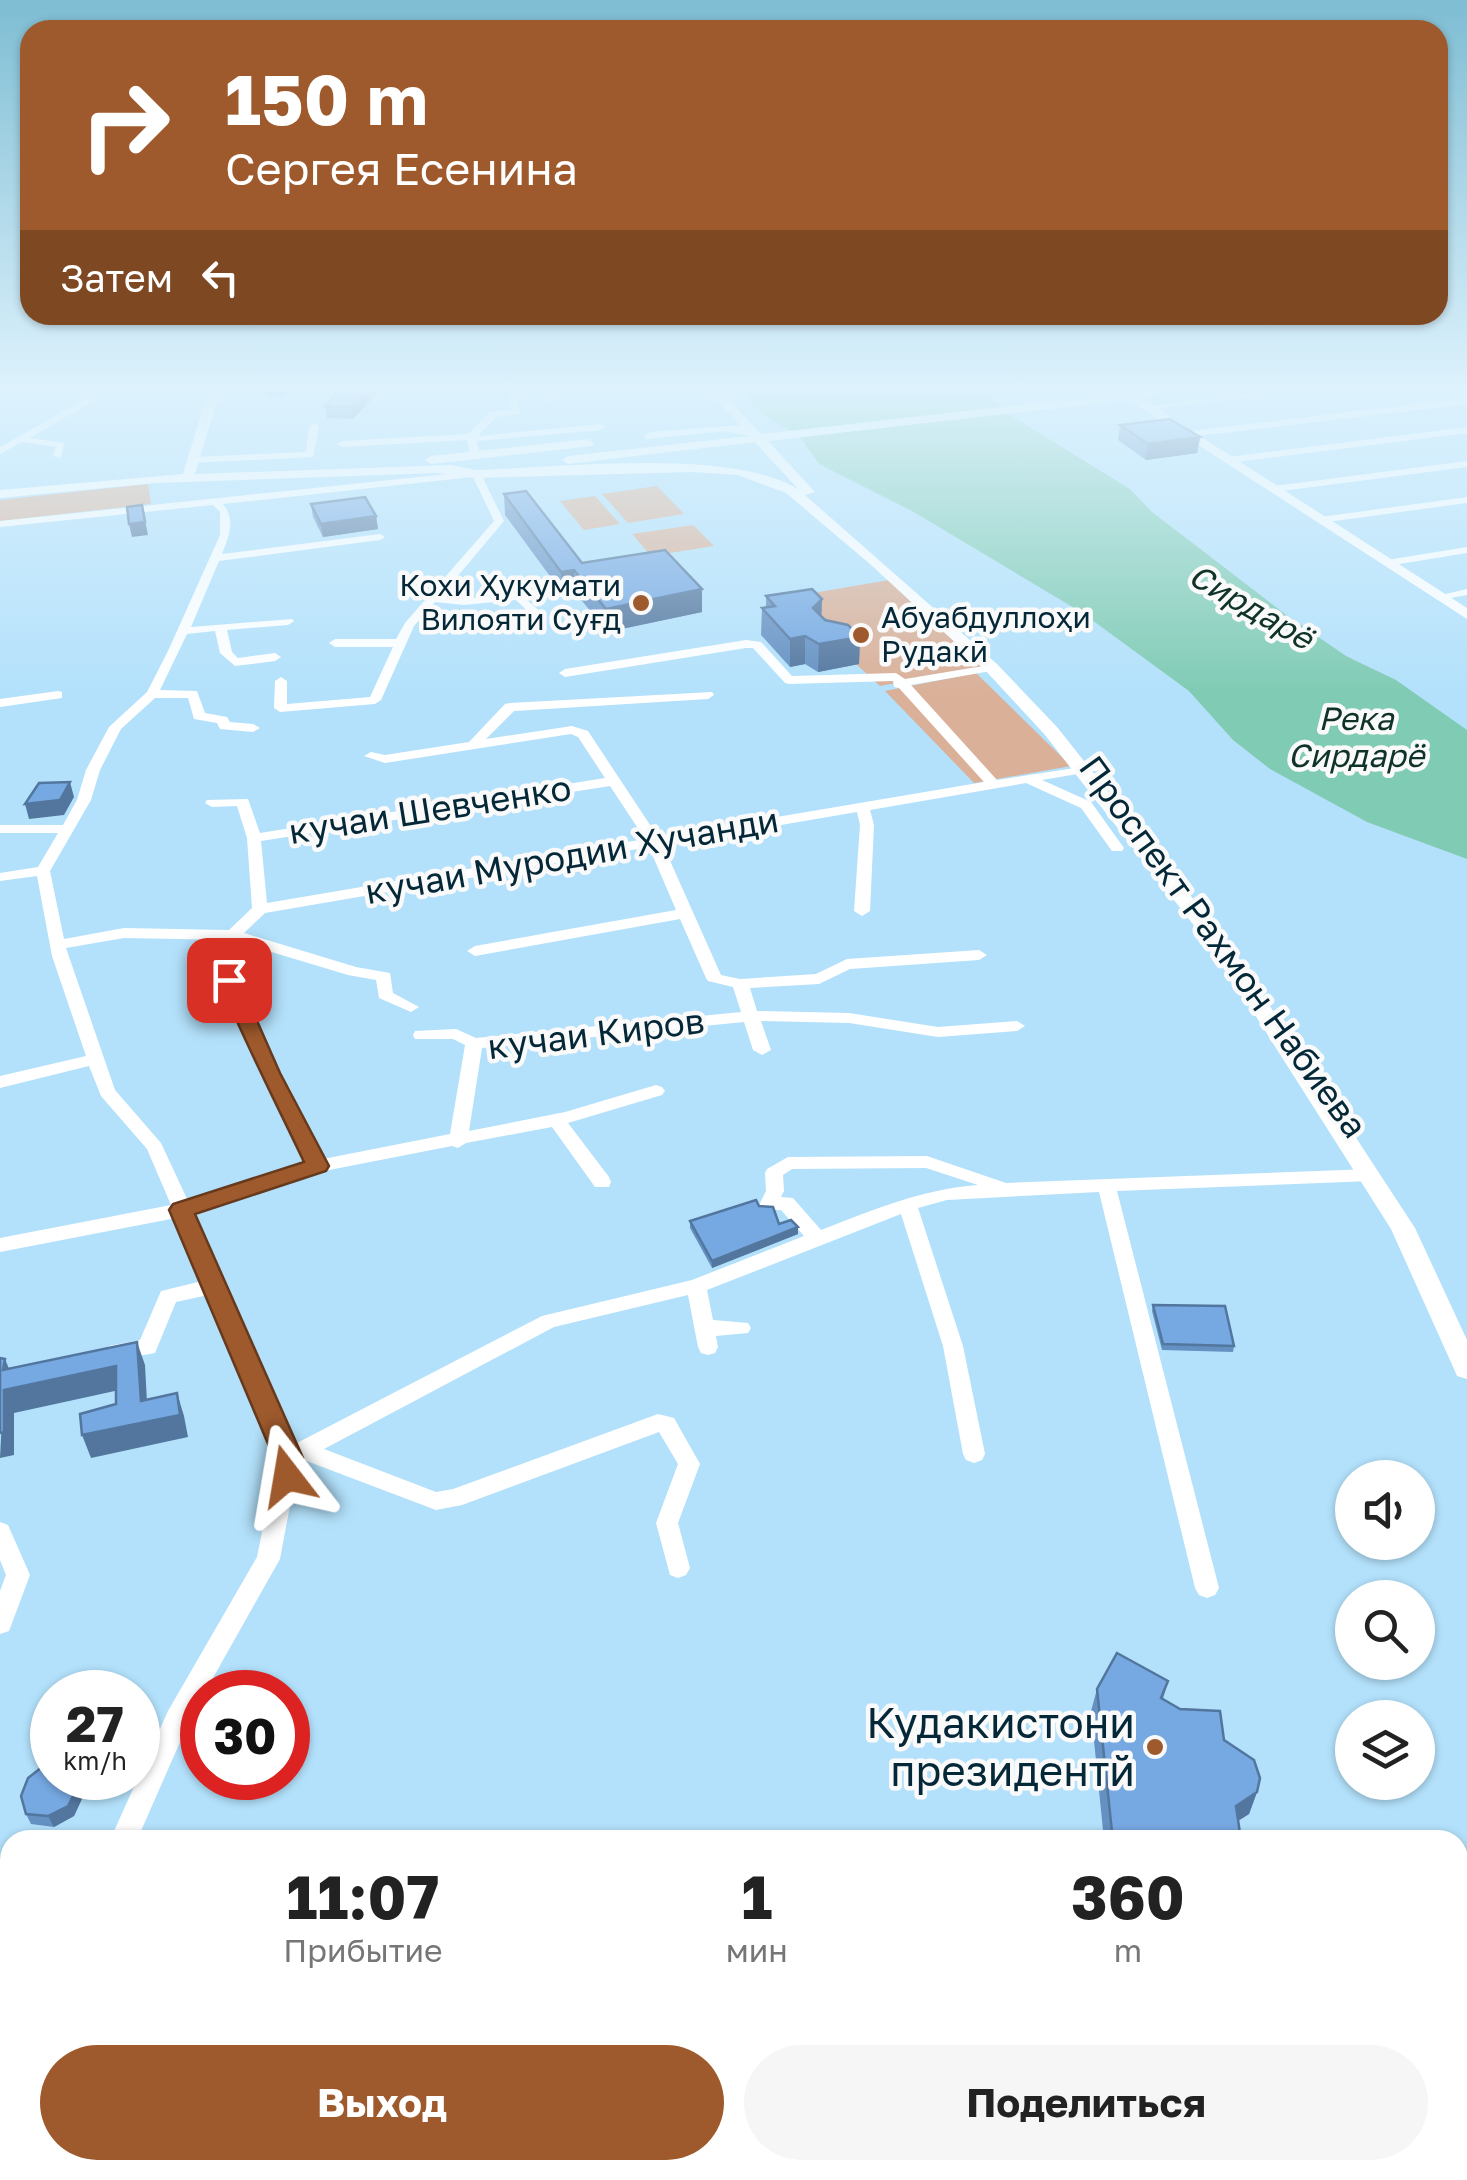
<!DOCTYPE html>
<html lang="ru">
<head>
<meta charset="utf-8">
<style>
	:root { --surface:#fff; --page:#f6f6f6; --text:#222; --muted:#767676; --accent:#9e5a2c }
	body { margin:0; font-family:"Golos Text",sans-serif; background:var(--page); color:var(--text); height:100vh; display:flex; flex-direction:column; font-size:38px; white-space:nowrap }
	* { box-sizing:border-box; margin:0 }
	p { font-size:32px; color:var(--muted) }
	.icon { flex:none; width:55px; height:55px; fill:none; stroke:currentColor; stroke-width:2; stroke-linecap:round; stroke-linejoin:round }
	.map { position:relative; flex:1; overflow:hidden }
	.drawer { position:absolute; left:0px; top:1830px; width:1468px; height:350px; display:flex; flex-direction:column; background:var(--surface); border-radius:30px 30px 0 0; box-shadow:0 2px 8px #0004 }
	.drawer>* { flex:none }
	.guide { position:absolute; left:20px; top:20px; width:1428px; height:305px; border-radius:30px; box-shadow:0 2px 8px #0004; background:#9e5a2c; color:#fff; overflow:hidden }
	.tools { position:absolute; left:1335px; top:1460px; display:grid; gap:20px }
	.tools a { display:grid; place-items:center; width:100px; height:100px; border-radius:50%; background:var(--surface); box-shadow:0 2px 8px #0004; font-size:50px }
	.speed { position:absolute; left:30px; top:1670px; display:flex; gap:20px; font-size:50px; font-weight:700; text-align:center }
	.speed>* { display:grid; place-content:center; width:130px; height:130px; border-radius:50%; background:var(--surface); box-shadow:0 2px 8px #0004; line-height:1 }
	.speed small { font-size:25px; font-weight:400 }
	.speed .limit { border:15px solid #d22; background:#fff; color:#111 }
	.pin { position:absolute; display:grid; place-items:center; width:85px; height:85px; color:#fff; margin:-42px; border-radius:20px; box-shadow:0 5px 15px #0006 }
	.me { position:absolute; width:110px; margin:-55px; rotate:346deg; stroke-linejoin:round; filter:drop-shadow(0 0 8px #0008) }
	.turn { display:flex; align-items:center; gap:35px; height:210px; padding:0 40px; font-size:45px }
	.turn .icon { width:130px; height:130px; stroke-width:2.5 }
	.turn b { display:block; font-size:70px; line-height:85px }
	.then { display:flex; align-items:center; height:95px; padding:0 40px; background:#0003; gap:20px; font-size:38px }
	.eta { display:flex; justify-content:space-evenly; align-items:center; height:170px; text-align:center }
	.eta b { font-size:60px; font-weight:700; line-height:70px }
	.action { display:flex; gap:20px; margin-top:auto; padding:20px 40px }
	.action a { flex:1; height:115px; border-radius:60px; background:var(--accent); color:#fff; font-size:40px; font-weight:700; line-height:115px; text-align:center }
	.action a+a { background:var(--page); color:var(--text) }
	.map>svg:first-child { display:block }
	.green { fill:#dab098 }
	.water { fill:#80cbb4 }
	.lines { fill:none; stroke-linecap:round; stroke-linejoin:round }
	.minor { fill:#fff; fill-rule:evenodd }
	.major { fill:#fff; fill-rule:evenodd }
	.wall { fill:#6590c2 }
	.shaded-wall { fill:#53769e }
	.building { fill:#76a8e1; stroke:#53769e; stroke-width:2.5 }
	.route { fill:#9e5a2c; stroke:#673a1d; stroke-width:2.5 }
	.poi-dot { fill:#9e5a2c; stroke:#fafafa; stroke-width:4 }
	.labels { text-anchor:middle; stroke-width:9; stroke-linejoin:round; paint-order:stroke }
	.far-poi-label { font-size:30px; fill:#042838; stroke:#fafafa; text-anchor:end }
	.far-water-label { font-size:32px; font-style:italic; fill:#0f3329; stroke:#fafafa }
	.street-label { font-size:35px; fill:#042838; stroke:#fafafa }
	.near-poi-label { font-size:42px; fill:#042838; stroke:#fafafa; text-anchor:end }
</style>
</head>
<body>
<div class="map">
<svg width="1467" height="2180" viewBox="0 0 1467 2180">
	<rect width="100%" height="100%" fill="#b3e1fb"/>
	<path class="green" d="M148,484L151,504L0,521V500Z
		M657,486L684,514L628,523L602,494Z
		M595,496L620,524L584,530L560,501Z
		M693,525L714,546L651,556L632,534Z
		M889,580L984,667L880,686L784,598Z
		M976,673L1071,766L974,783L885,691Z"/>
	<path class="water" d="M745,388H977L1010,415L1130,489L1152,512L1285,614L1346,656L1396,680L1467,730V859L1367,822L1270,769L1233,740L1189,691L1081,612L912,511L819,464L797,433L770,420L752,403Z"/>
	<g class="lines">
		<path class="minor" d="M104,388H115L30,438L64,443L61,458L53,456L56,447L22,442L0,454V447Z
			M507,388H537L517,392L520,414L496,417L478,436L601,424L606,427L601,430L477,441L480,455L475,458L470,455L467,440L342,447L337,444L342,441L468,434L490,412L512,410Z
			M541,388H549L553,401H547Z
			M611,388H642L614,393L610,390Z
			M1291,388H1319L1146,410L1141,407Z
			M1467,398V404L1189,437L1184,434L1189,431Z
			M314,423L319,426L313,457L193,463L188,460L193,457L306,452L309,426Z
			M1467,427V433L1228,463L1223,460L1228,457Z
			M1467,461V467L1274,492L1269,489L1274,486Z
			M476,471L481,474L504,521L441,596L464,599L519,593L544,615L534,617L516,600L464,605L435,602L429,609L540,621L546,625L540,629L423,616L414,626L381,700L375,704L280,712L274,708L275,681L281,677L287,681V704L370,697L393,647H335L329,643L335,639H396L405,623L494,521L473,477L223,504C236,519 229,537 222,554L380,534L385,537L380,540L219,561L191,627L292,619L294,621L288,625L227,630L232,652L238,658L275,653L281,657L275,661L235,666L220,653L215,631L187,634L160,690L197,691L205,713L227,717L230,722L253,724L260,728L253,732L220,729L217,723L194,719L188,698H155L121,729L100,770L91,800L50,871L64,939L124,928L229,930L252,908L247,838L237,806L212,807L205,803L207,800L248,799L260,833L605,778L578,737L571,734L385,763L364,756L371,752L385,755L469,742L505,704L510,703L712,692L714,695L708,699L514,711L486,739L572,726L588,731L658,837L984,782L899,688L894,687L893,681L789,684L785,683L753,648H746L565,677L559,673L565,669L746,640L761,642L792,676L896,673L905,679L995,664L997,667L991,671L911,685L997,780L1101,764V770L1042,780L1091,802L1124,848L1122,851H1112L1081,808L1026,783L870,810L874,825L870,911L862,916L854,911L860,825L857,812L663,845L721,975L740,979L816,974L847,959L979,950L987,955L979,960L850,969L819,984L750,988L757,1011L849,1013L938,1027L1017,1021L1025,1026L1017,1031L938,1037L849,1023L761,1021L771,1050L762,1055L753,1050L744,1022L482,1048L469,1131L565,1112L656,1085L662,1087L665,1091L662,1095L568,1123L609,1177L611,1182L609,1187H595L552,1127L466,1143L458,1148L452,1146L319,1172L193,1213L293,1445L542,1316L692,1280L804,1236L781,1210H761L759,1205L766,1191L765,1173L767,1169L788,1157L927,1156L1006,1183L1371,1169L1380,1175L1371,1181L1117,1191L1219,1588L1215,1595L1207,1598L1199,1595L1195,1588L1099,1192L947,1200L918,1208L963,1346L985,1454L982,1460L974,1463L966,1460L963,1454L943,1346L901,1214L707,1290L713,1320L748,1323L751,1328L748,1333L716,1336L718,1347L715,1353L708,1355L701,1353L698,1347L688,1295L554,1327L324,1449L436,1492L453,1489L658,1414L674,1418L700,1464L678,1523L690,1568L686,1575L678,1578L670,1575L656,1523L678,1464L659,1432L462,1505L436,1510L304,1460L298,1463L280,1559L205,1692H202L137,1840H110L168,1711L257,1557L277,1458L208,1295L176,1302L155,1353L116,1360L109,1358L106,1352L109,1346L140,1340L161,1291L202,1281L176,1218L0,1252V1238L171,1205L147,1149L101,1096L89,1066L0,1088V1076L86,1056L52,956L37,876L0,881V873L38,867L58,833H0V825H63L77,800L86,770L109,727L147,692L168,651L220,535V512L213,505L0,527V521ZM610,786L645,839L267,903L261,841ZM649,847L676,910L475,946L467,951L475,956L680,919L706,978L708,981L733,987L741,1012L476,1038L456,1029L415,1031L413,1035L415,1039H453L465,1045L450,1134L323,1159L289,1087L278,1074L237,980L235,977H223L221,980L261,1076L272,1089L306,1163L188,1201L161,1143L115,1090L66,948L124,938L232,940L348,975L376,980L379,998L411,1012L419,1007L393,993L390,973L356,967L244,933L265,913ZM926,1168L978,1185C922,1189 873,1210 821,1230L793,1198L781,1197L784,1191L783,1175L792,1169Z
			M1467,497V503L1320,523L1315,520L1320,517Z
			M1467,547V553L1387,566L1381,563L1387,560Z
			M1467,589V595L1439,600L1433,597Z
			M58,691L62,692V698L0,707V699Z
			M0,1522L8,1525L30,1575L9,1631L0,1634V1591L6,1575L0,1560Z
			M0,1873L10,1877V1905L0,1901Z
			M10,1944V1977L0,1981V1948Z
			M1467,1995V2023L1458,2024V1996Z
			M0,2013L10,2018V2054L0,2049Z
			M127,2170H167L171,2180H131Z"/>
		<path class="major" d="M209,388H221L195,474L451,465L476,470C558,468 733,447 799,490L755,442L568,464L562,460L568,456L749,436L726,431L646,439L644,436L650,432L740,425L706,388H718L761,434L1169,388H1206L1141,398L1467,608V619L1129,400L768,441L815,492L805,495L997,664L1057,727L1232,948L1415,1228L1467,1340V1379L1457,1376L1454,1369L1391,1229L1217,955L1045,735L985,670L870,564L786,493L738,475L692,472L476,478L436,473L156,483L0,498V490L183,474Z
			M1456,388H1467V393Z
			M588,439L594,443L592,446L431,464L425,460L431,456Z"/>
	</g>
	<path class="wall" d="M265,388H288L285,396L266,397Z
		M378,392L353,419L327,418L325,406Z
		M1120,425L1200,437L1197,453L1146,460L1118,440Z
		M504,494L582,563L702,589V612L607,632L575,592L563,594L505,515Z
		M311,504L376,516L378,529L323,537L313,517Z
		M766,596L822,599L821,616L825,620L860,637L859,664L818,672L805,664L790,667L761,635L762,608L766,607Z
		M759,1206L779,1224L798,1227V1234L712,1268L690,1228V1221Z
		M1153,1305L1234,1346L1233,1352L1162,1350L1152,1311Z
		M1168,1681L1163,1699L1224,1740L1257,1792L1249,1814L1238,1821L1241,1840H1104L1091,1711L1097,1689Z
		M86,1790L74,1816L54,1827L31,1824L26,1814Z"/>
	<path class="shaded-wall" d="M369,388H377L378,392L353,419L351,407Z
		M1200,437L1197,453L1146,460L1148,444Z
		M142,505L148,535L132,537L129,524Z
		M376,516L378,529L323,537L321,524Z
		M574,570L575,592L563,594L561,572Z
		M702,589V612L607,632L606,609Z
		M822,599L821,625L813,608Z
		M805,636V664L790,667V639Z
		M860,637L859,664L818,672L819,644Z
		M70,782L74,797L64,815L29,819L25,804Z
		M798,1227V1234L712,1268V1261Z
		M137,1342L145,1365L148,1421L177,1393L184,1416L188,1437L91,1458L82,1435L141,1401Z
		M5,1359L14,1381L116,1366L124,1389L14,1413V1455L0,1458Z
		M81,1780L86,1790L74,1816L54,1827L48,1816Z
		M1257,1792L1249,1814L1228,1827L1236,1806Z"/>
	<path class="building" d="M343,388H369L351,407L325,406Z
		M1170,419L1200,437L1148,444L1120,425Z
		M526,491L582,563L665,550L702,589L606,609L574,570L561,572L504,494Z
		M365,497L376,516L321,524L311,504Z
		M142,505L145,522L129,524L127,507Z
		M812,589L822,599L813,608L825,620L848,625L860,637L819,644L805,636L790,639L762,608L775,606L766,596Z
		M70,782L60,800L25,804L39,783Z
		M756,1200L759,1206L773,1207L779,1224L791,1220L798,1227L712,1261L690,1221Z
		M1153,1305L1225,1306L1234,1346L1163,1344Z
		M137,1342L141,1401L177,1393L180,1415L82,1435L80,1414L116,1404V1366L4,1390V1432L0,1433V1358L5,1359L3,1370Z
		M1117,1653L1168,1681L1161,1698L1180,1709L1220,1711L1224,1740L1254,1760L1260,1778L1257,1792L1236,1806L1241,1840H1116L1112,1832L1097,1689Z
		M46,1764H52V1778H79L81,1780L68,1806L48,1816L26,1814L21,1796L28,1778Z"/>
	<linearGradient id="sky" x2="0" y2="1"><stop stop-color="#7ebdd3"/><stop offset="0.56" stop-color="#ddf2fd"/><stop offset="1" stop-color="#ddf2fd" stop-opacity="0"/></linearGradient>
	<rect width="1467" height="693" fill="url(#sky)"/>
	<path class="route" d="M229,974L239,980L280,1073L329,1166L326,1171L195,1214L303,1458L297,1485H277L274,1458L169,1210L173,1204L304,1162C275,1101 245,1043 219,980Z"/>
	<g class="poi-dot">
		<circle cx="641" cy="603" r="10"/>
		<circle cx="861" cy="635" r="10"/>
		<circle cx="1155" cy="1747" r="10"/>
	</g>
	<g class="labels">
		<g class="far-poi-label">
			<text x="621" y="596">Кохи Ҳукумати<tspan x="621" dy="34">Вилояти Суғд</tspan></text>
			<text x="881" y="628" text-anchor="start">Абуабдуллоҳи<tspan x="881" dy="34">Рудакӣ</tspan></text>
		</g>
		<g class="far-water-label">
			<text transform="translate(1251 607) rotate(30)" y="11">Сирдарё</text>
			<text x="1356" y="730">Река<tspan x="1356" dy="37">Сирдарё</tspan></text>
		</g>
		<g class="street-label">
			<text transform="translate(430 810) rotate(-9)" y="12">кучаи Шевченко</text>
			<text transform="translate(572 856) rotate(-10)" y="12">кучаи Муродии Хучанди</text>
			<text transform="translate(1223 947) rotate(54)" y="12">Проспект Рахмон Набиева</text>
			<text transform="translate(596 1034) rotate(-7)" y="12">кучаи Киров</text>
		</g>
		<g class="near-poi-label">
			<text x="1135" y="1738">Кудакистони<tspan x="1135" dy="48">президентй</tspan></text>
		</g>
	</g>
</svg>
<div class="tools">
<a><svg class="icon" aria-label="sound" viewBox="0 0 24 24"><path d="M4 9h4l5-4v14l-5-4H4zM17 9q2 3 0 6"/></svg></a>
<a><svg class="icon" aria-label="search" viewBox="0 0 24 24"><circle cx="10" cy="10" r="6"/><path d="M15 15l6 6"/></svg></a>
<a><svg class="icon" aria-label="layers" viewBox="0 0 24 24"><path d="M12 4l9 5-9 5-9-5zM3 14l9 5 9-5"/></svg></a>
</div>
<div class="speed"><div>27<small>km/h</small></div><div class="limit">30</div></div>
<div class="pin" style="left:229px;top:980px;background:#d93025"><svg class="icon" aria-label="arrive" viewBox="0 0 24 24"><path d="M6 21V4h12l-3 4 3 4H6"/></svg></div>
<svg class="me" style="left:287px;top:1476px" viewBox="-20 -20 40 40"><path d="M0-17L14 15 0 8-14 15z" fill="#9e5a2c" stroke="#fff" stroke-width="4"/></svg>
<div class="guide">
<div class="turn"><svg class="icon" aria-label="right" viewBox="0 0 24 24"><path d="M7 20v-9h11M14 6l5 5-5 5"/></svg><div><b>150 m</b>Сергея Есенина</div></div>
<div class="then">Затем<svg class="icon" aria-label="left" viewBox="0 0 24 24"><path d="M17 20v-9H6M10 6l-5 5 5 5"/></svg></div>
</div>
<section class="drawer">
<div class="eta">
<div><b>11:07</b><p>Прибытие</p></div>
<div><b>1</b><p>мин</p></div>
<div><b>360</b><p>m</p></div>
</div>
<div class="action"><a>Выход</a><a>Поделиться</a></div>
</section>
</div>
</body>
</html>
